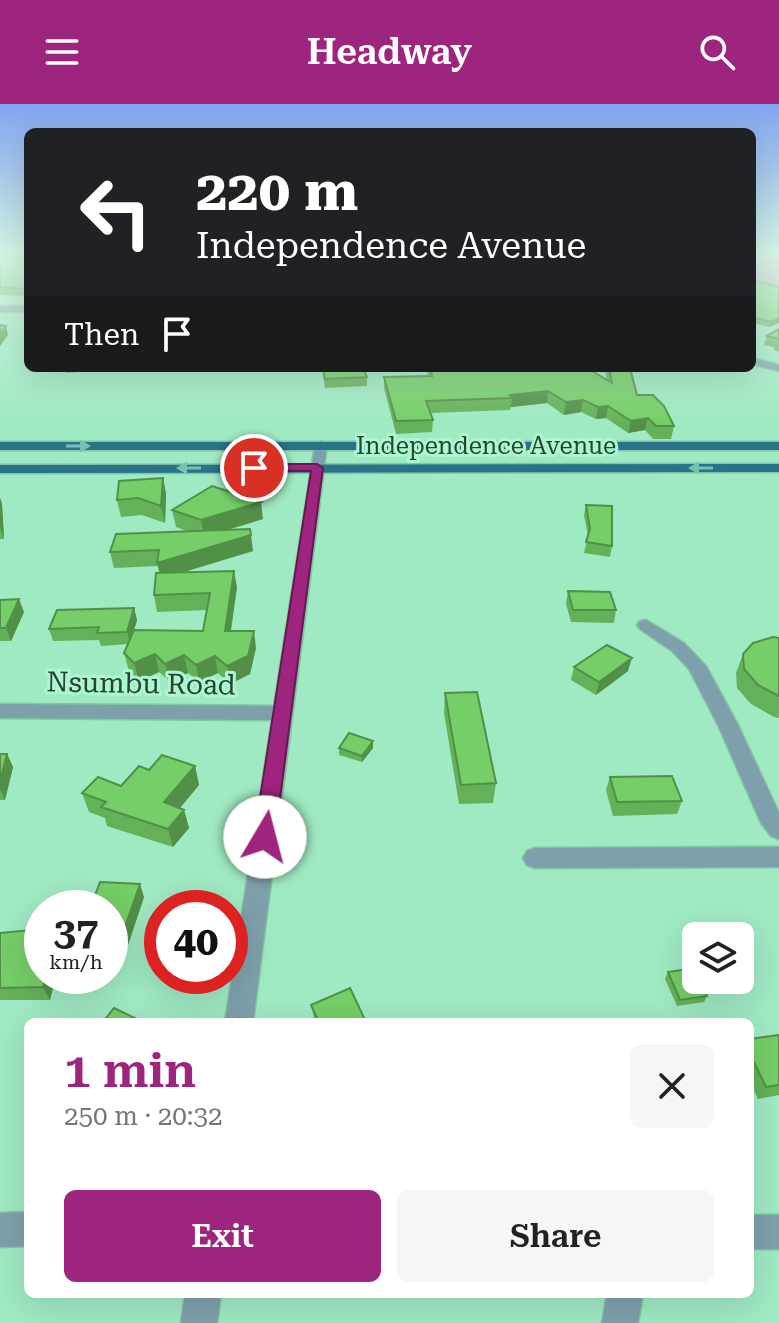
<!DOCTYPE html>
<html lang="en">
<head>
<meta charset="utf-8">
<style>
	:root { --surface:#fff; --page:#f6f6f6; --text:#222; --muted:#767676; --accent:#9e257d }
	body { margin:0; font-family:"Roboto Serif",serif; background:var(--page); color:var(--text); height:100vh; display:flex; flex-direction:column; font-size:30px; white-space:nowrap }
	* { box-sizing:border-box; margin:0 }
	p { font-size:26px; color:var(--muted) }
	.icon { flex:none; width:44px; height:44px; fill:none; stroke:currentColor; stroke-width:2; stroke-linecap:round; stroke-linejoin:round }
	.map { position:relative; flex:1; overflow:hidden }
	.panel { position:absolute; left:24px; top:914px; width:730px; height:280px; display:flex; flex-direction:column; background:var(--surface); border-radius:12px; box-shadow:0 8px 32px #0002 }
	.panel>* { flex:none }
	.guide { position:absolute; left:24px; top:24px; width:732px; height:244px; border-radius:12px; box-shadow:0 8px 32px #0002; background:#202124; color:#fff; overflow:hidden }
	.controls { position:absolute; left:682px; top:818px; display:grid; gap:16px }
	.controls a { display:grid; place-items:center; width:72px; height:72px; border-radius:12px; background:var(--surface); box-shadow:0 8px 32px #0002; font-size:40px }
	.speed { position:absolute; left:24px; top:786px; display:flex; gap:16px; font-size:40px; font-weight:700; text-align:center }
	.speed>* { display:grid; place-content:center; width:104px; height:104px; border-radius:50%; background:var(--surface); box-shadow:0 8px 32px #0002; line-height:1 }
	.speed small { font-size:20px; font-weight:400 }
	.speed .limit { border:12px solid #d22; background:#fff; color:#111 }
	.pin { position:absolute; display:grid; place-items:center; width:68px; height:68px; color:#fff; margin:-34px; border:4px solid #fff; border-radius:50%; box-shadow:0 2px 8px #0007 }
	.me { position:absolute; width:88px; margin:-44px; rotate:8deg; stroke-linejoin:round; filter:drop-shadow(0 0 6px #0008) }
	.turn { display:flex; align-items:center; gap:28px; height:168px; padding:0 40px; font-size:36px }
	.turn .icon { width:104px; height:104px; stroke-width:2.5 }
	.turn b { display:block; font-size:56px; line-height:68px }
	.then { display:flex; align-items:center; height:76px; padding:0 40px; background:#0003; gap:16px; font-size:30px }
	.round { display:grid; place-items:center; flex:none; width:84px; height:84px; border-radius:12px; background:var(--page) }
	.summary { display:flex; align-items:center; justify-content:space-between; height:136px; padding:0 40px }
	h1 { font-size:48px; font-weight:600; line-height:60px; color:var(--accent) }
	.action { display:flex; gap:16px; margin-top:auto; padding:16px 40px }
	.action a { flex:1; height:92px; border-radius:12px; background:var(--accent); color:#fff; font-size:32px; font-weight:600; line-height:92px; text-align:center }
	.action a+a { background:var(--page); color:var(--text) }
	header { display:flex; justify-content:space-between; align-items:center; height:104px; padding:0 40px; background:var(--accent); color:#fff; font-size:36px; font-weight:600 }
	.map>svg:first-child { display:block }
	.green { fill:#d88fbe }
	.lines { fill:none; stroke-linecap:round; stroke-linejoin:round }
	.minor-casing { stroke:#84c5a4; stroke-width:3 }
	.major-casing { stroke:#84c5a4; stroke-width:3 }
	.minor { fill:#7ea0ac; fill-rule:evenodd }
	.major { fill:#2a7288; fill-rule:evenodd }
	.wall { fill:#65b159 }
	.shaded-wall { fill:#529048 }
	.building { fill:#75ce67; stroke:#529048; stroke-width:2 }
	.oneway { fill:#78c2b3 }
	.route { fill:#9e257d; stroke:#671851; stroke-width:2 }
	.labels { text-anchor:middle; stroke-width:6; stroke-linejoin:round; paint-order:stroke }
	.far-street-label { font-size:24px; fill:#264435; stroke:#acf7d0 }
	.street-label { font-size:28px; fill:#264435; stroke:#acf7d0 }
</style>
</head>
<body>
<header><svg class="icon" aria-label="menu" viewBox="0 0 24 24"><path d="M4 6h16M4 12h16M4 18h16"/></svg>Headway<svg class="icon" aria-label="search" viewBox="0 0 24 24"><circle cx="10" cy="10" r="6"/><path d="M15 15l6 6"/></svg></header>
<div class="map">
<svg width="779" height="1219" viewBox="0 0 779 1219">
	<rect width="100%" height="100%" fill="#9fe9c3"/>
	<path class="green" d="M752,149H779V192L752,190Z"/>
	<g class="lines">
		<defs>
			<path id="minor" d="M752,174L779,180V186L752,179Z
				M0,202H28V208H0Z
				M752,254L779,261V267L752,260Z
				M321,337L327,341L253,918H225L272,616L0,614V600L274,602L315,341Z
				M646,516L684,539L706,562L738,621L779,709V735L771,732L761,719L718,621L689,565L672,547L640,525L637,521L640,517Z
				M779,743V763L535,764L527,761L523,754L527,747L535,744Z
				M28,1108V1142L0,1143V1109Z
				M750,1111H779V1145H750Z
				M185,1190H221L217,1219H181Z
				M607,1190H643L638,1219H602Z"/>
			<path id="major" d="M0,338H779V346H0Z
				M779,360V368L0,369V361Z"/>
		</defs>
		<use href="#minor" class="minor-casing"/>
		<use href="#major" class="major-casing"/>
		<use href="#minor" class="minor"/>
		<use href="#major" class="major"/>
	</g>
	<path class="wall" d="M28,151V192L0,191V156Z
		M752,176L753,177L779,183V219L769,223L752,219Z
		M779,225V248L774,246V243L764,241L767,232Z
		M65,264H127L66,269Z
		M322,264H363L367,273V282L325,284Z
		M426,264H587L607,276L605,264H630L637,291L674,322L671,335H653L645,326L628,329L606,314L596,315L581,308L564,311L547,299L511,303L510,306L430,309L433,316L432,328L396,330L384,284V273L428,272Z
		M163,374L166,390L165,419L142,411L121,413L117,396Z
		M0,394L2,400L4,435H0Z
		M586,401L612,442L610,453L584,449L588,432L584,411Z
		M172,406L263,415L226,426L253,447L183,468L237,483L231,527L256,544L250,570L230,580L218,569L199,578L188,569L170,577L159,568L139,577L129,567L124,549L128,540L101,542L99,536L53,537L49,525L134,504L137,516L134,526L203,527L207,506L157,508L154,491L160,469L158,462L114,464L110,448L189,428L176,423Z
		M568,487L616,506L614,519L571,518L566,500Z
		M0,496L24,508L11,537H0Z
		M779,534V614L774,613L751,600L737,584L736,569L743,550Z
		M574,563L628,567L596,591L571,576Z
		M445,589L496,679L493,699L459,700L444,609Z
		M373,637V644L362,658L339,651V644Z
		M0,650H7L13,663L5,696H0Z
		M195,662L199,681L180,704L184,706L189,724L173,743L107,722L105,714L89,708L82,689L121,682L149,666Z
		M610,673L682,697L677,710L613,712L606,686Z
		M144,793L126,847L110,846V804Z
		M0,829L42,872H56L50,896H0Z
		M668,868L707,892L704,898L677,902L665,875Z
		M311,901L366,918H315Z
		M779,931V991L758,995L750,978V935Z"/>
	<path class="shaded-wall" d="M0,149H28L0,154Z
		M779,214V219L769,223L771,218Z
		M6,222L8,231L0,242V230Z
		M548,287L547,299L511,303L512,294L510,291Z
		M583,296L581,308L564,311L566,298Z
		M608,302L606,314L596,315L598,303Z
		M648,314L645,326L628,329L631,317Z
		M163,374L166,390L165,419L161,402Z
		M0,394L2,400L4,435L0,423Z
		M261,398L263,415L204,433L201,416Z
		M251,431L253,447L161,475L157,459Z
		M234,467L237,483L228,544L225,527Z
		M19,495L24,508L11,537L6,524Z
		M134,504L137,516L130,540L127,528Z
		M254,527L256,544L250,570L230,580L227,562Z
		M155,550L159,568L139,577L134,559Z
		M184,551L188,569L170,577L165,560Z
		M215,552L218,569L199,578L196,561Z
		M632,554L628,567L596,591L599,578Z
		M373,637V644L362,658V652Z
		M7,650L13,663L5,696L0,685V677Z
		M195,662L199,681L169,717L164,698Z
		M184,706L189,724L173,743L168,725Z
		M140,780L144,793L126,847L121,834Z
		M46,872H56L50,896L43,883Z"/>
	<path class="building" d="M28,150V185L0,183V156Z
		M752,176L753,177L779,183V214L771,218L752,213Z
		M0,221L6,222L0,230Z
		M779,225V235L767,232Z
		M323,264H363L367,273L325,275Z
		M430,264H587L612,279L609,264H630L637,291H653L664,302L674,322H656L648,314L631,317L608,302L598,303L583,296L566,298L548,287L510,291L512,294L426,297L433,316L396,317L384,273L432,272Z
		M163,374L161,402L138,394L117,396L119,377Z
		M212,382L261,398L201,416L172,406Z
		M586,401L612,402V442L586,438L590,425Z
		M250,425L251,431L157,459L159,446L110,448L116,430Z
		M234,467L225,527H254L248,552L227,562L215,552L196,561L184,551L165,560L155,550L134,559L124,549L134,526L203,527L210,489L154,491L156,469Z
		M568,487L610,488L616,506H573Z
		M19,495L6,524H0V496Z
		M134,504L127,528L97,529L99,523L49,525L57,506Z
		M773,533L779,534V592L758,581L744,565L743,550L753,539Z
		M607,541L632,554L599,578L574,563Z
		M477,588L496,679L461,681L445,589Z
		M349,629L373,637L362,652L339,644Z
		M0,650H7L0,677Z
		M162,651L195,662L164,698L184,706L168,725L101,703L106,698L82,689L98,673L121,682L139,662L149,666Z
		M672,672L682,697L617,698L610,673Z
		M100,778L140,780L121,834L110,833V804H90Z
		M42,825V872H46L43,883L0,884V829Z
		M695,864L696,867V876H700L707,892L680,896L668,868Z
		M350,884L366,918H319L311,901Z
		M114,904L143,918H103Z
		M779,931V981L766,983L750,950V935Z"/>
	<defs><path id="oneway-solid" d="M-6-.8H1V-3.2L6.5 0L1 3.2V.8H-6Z" transform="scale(2)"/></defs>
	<g class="oneway">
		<use href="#oneway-solid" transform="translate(78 342)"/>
		<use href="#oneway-solid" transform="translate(189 364) rotate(180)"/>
		<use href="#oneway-solid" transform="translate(701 364) rotate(-180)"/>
	</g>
	<linearGradient id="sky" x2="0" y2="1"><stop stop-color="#82a4f0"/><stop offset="0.47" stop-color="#d4f5e4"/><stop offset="1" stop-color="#d4f5e4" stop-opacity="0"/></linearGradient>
	<rect width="779" height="319" fill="url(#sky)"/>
	<path class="route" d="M254,360H317L323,364L275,733L272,738L265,741L257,738L254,733L311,367H249L248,364Z"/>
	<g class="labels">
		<g class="far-street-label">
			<text x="486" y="350">Independence Avenue</text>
		</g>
		<g class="street-label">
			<text transform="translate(141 579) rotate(1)" y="10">Nsumbu Road</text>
		</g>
	</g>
</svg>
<div class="controls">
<a><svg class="icon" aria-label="layers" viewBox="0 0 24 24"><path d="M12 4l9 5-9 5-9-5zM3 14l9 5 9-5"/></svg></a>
</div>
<div class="speed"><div>37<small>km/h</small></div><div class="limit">40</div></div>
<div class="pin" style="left:254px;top:364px;background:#d93025"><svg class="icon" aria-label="arrive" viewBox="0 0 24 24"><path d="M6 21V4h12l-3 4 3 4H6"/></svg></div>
<svg class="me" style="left:265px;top:733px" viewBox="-20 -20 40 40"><circle r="19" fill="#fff"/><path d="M0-13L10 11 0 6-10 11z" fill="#9e257d"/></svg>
<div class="guide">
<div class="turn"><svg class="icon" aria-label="left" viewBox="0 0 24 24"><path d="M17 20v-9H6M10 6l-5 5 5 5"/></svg><div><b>220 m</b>Independence Avenue</div></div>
<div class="then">Then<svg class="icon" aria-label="arrive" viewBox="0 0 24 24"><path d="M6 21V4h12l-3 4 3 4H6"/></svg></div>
</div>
<section class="panel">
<div class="summary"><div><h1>1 min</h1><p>250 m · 20:32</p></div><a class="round"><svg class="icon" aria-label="close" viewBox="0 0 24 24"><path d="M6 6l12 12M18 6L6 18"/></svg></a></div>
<div class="action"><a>Exit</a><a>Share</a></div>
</section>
</div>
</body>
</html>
